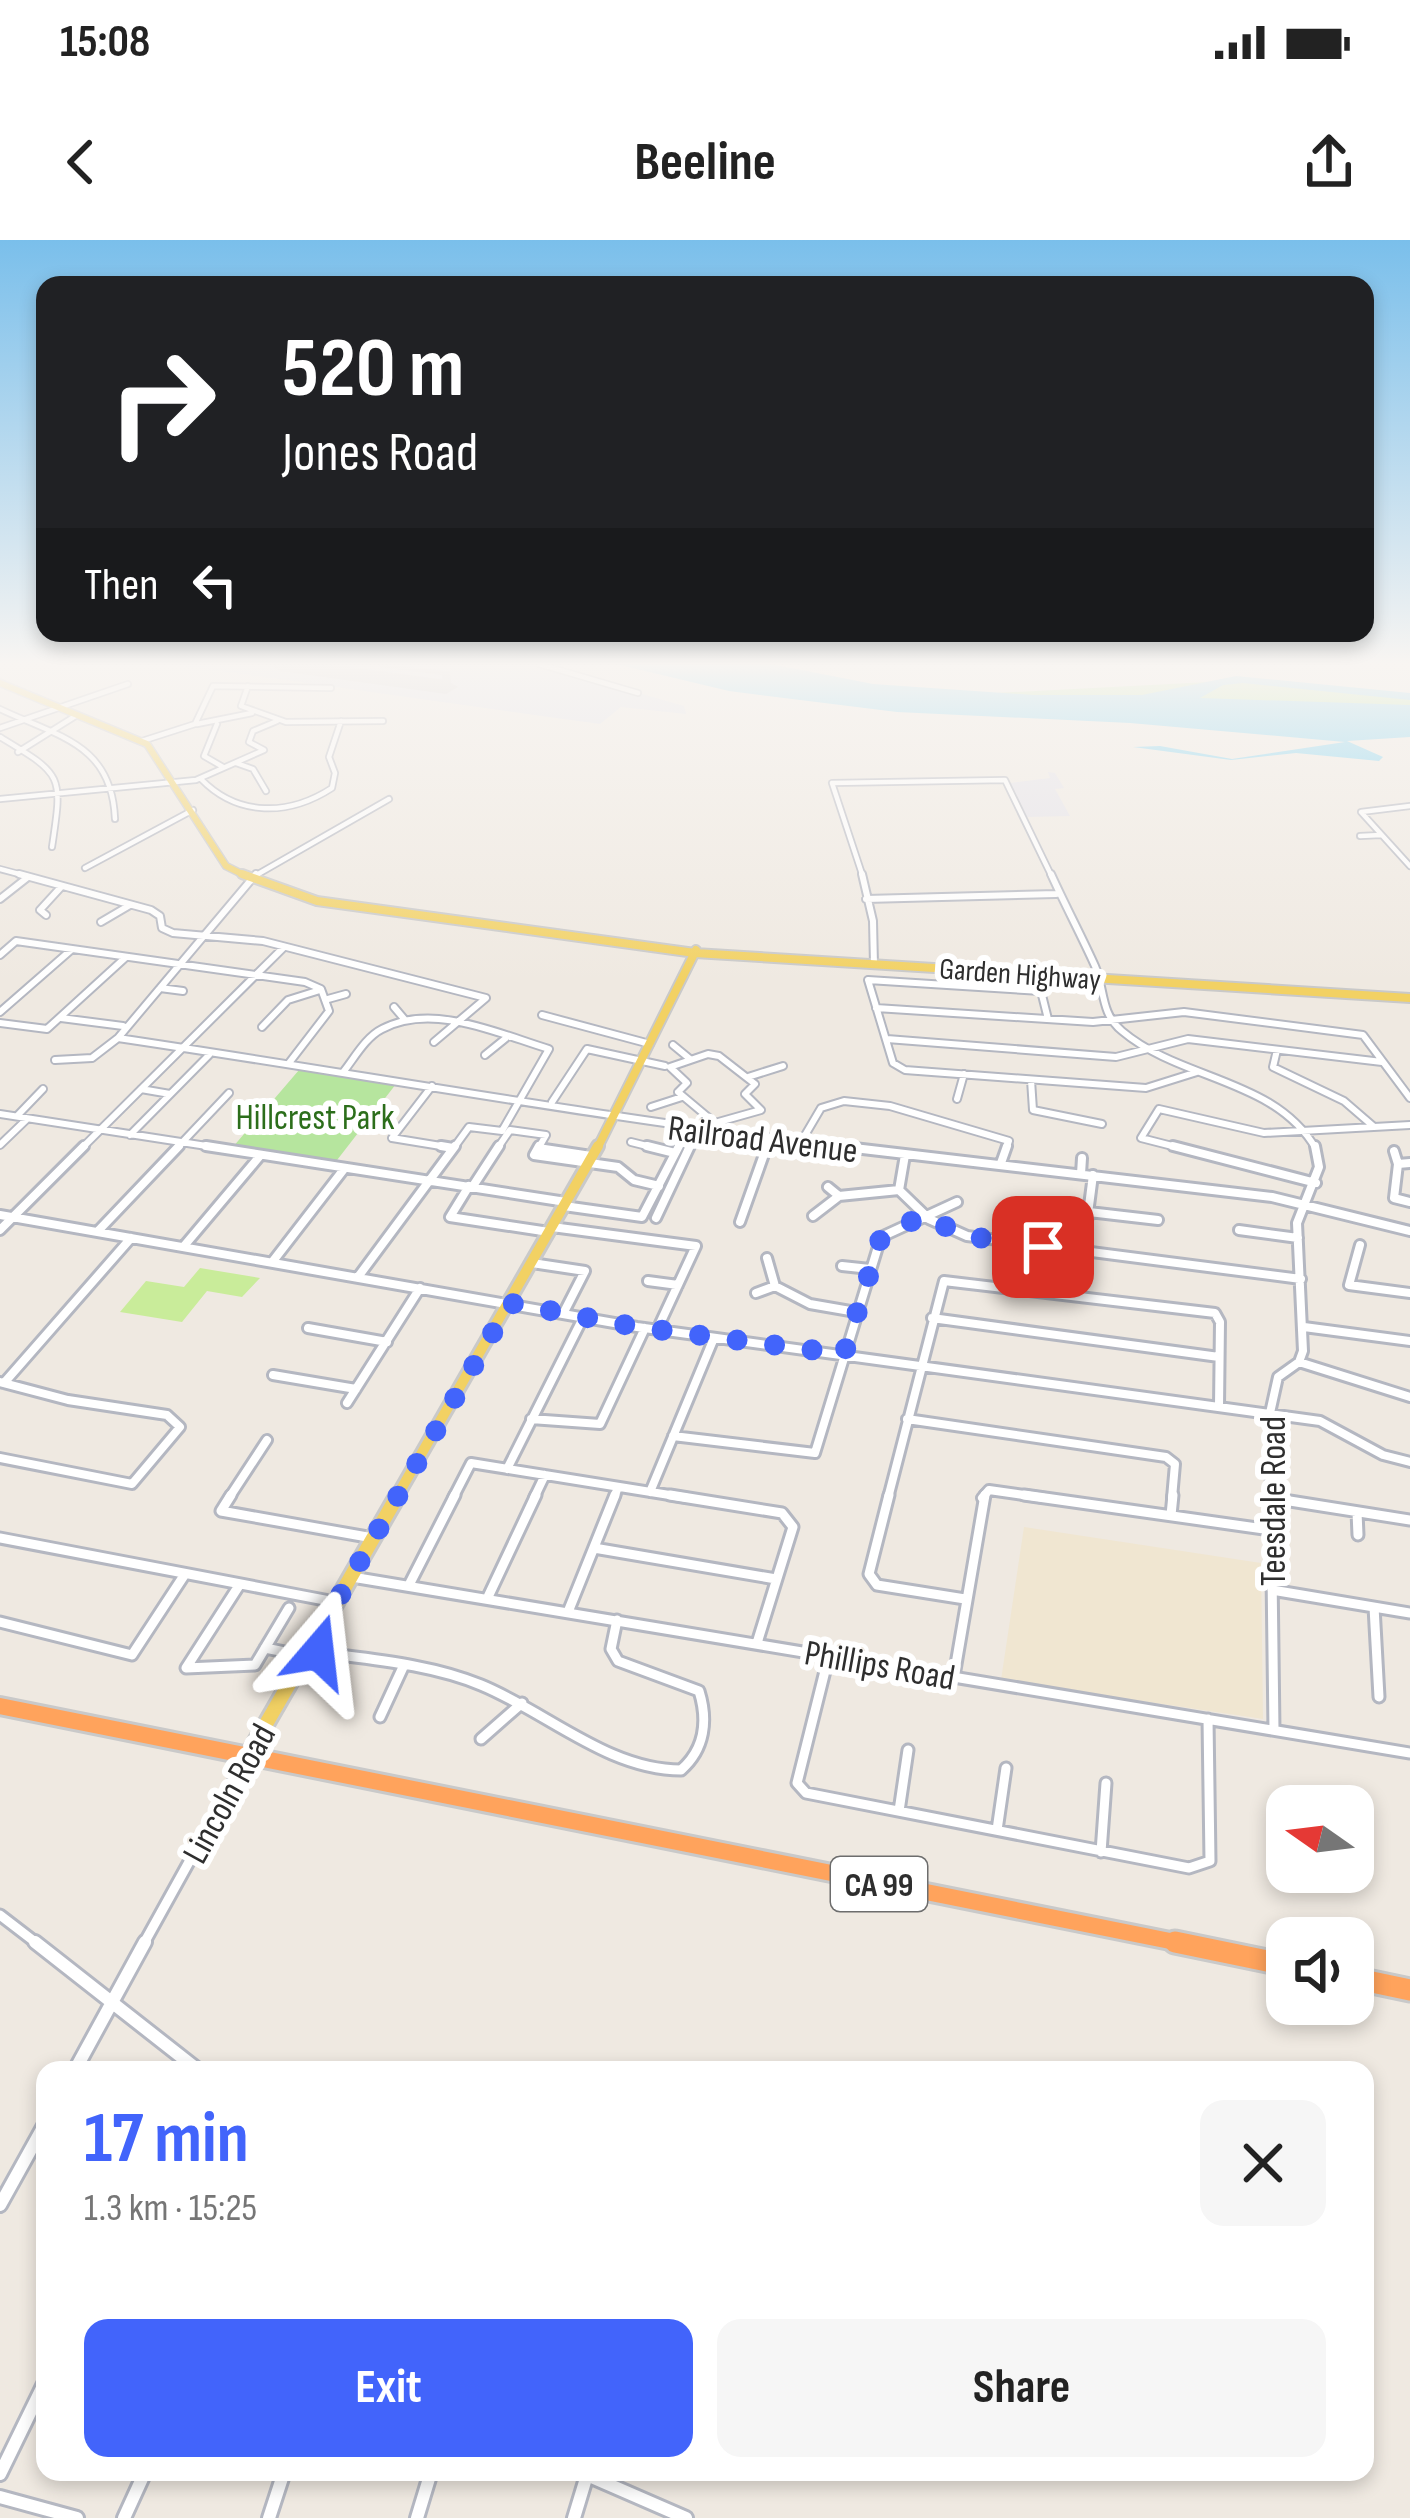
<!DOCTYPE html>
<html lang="en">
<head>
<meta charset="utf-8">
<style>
	:root { --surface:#fff; --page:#f6f6f6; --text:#222; --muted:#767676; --accent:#4264fb }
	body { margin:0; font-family:"Sofia Sans Condensed",sans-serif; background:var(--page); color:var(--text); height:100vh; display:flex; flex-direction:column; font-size:45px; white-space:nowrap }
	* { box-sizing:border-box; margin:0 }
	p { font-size:39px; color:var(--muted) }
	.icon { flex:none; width:66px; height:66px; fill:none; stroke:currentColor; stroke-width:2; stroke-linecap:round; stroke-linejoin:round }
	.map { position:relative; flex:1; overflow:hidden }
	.sheet { position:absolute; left:36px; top:1821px; width:1338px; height:420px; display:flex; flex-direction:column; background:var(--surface); border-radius:24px; box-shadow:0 6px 18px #0003 }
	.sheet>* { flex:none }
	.guide { position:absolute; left:36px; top:36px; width:1338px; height:366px; border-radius:24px; box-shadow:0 6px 18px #0003; background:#202124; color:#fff; overflow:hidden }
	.needle { width:78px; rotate:284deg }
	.controls { position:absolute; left:1266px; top:1545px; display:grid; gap:24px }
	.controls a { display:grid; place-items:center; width:108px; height:108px; border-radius:24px; background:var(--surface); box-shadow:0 6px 18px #0003; font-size:60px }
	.pin { position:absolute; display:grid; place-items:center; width:102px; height:102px; color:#fff; margin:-51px; border-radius:24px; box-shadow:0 6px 18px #0006 }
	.me { position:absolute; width:132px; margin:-66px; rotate:17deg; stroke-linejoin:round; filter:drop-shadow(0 0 9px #0008) }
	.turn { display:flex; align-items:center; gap:42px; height:252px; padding:0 48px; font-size:54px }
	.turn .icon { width:156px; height:156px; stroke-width:2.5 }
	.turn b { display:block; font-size:84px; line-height:102px }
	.then { display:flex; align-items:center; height:114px; padding:0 48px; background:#0003; gap:24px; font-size:45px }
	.round { display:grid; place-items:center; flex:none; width:126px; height:126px; border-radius:24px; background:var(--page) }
	.summary { display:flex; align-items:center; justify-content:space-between; height:204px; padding:0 48px }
	h1 { font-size:72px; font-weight:700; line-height:90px; color:var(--accent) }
	.cta { display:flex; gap:24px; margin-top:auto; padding:24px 48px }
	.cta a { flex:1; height:138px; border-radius:24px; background:var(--accent); color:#fff; font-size:48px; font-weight:700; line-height:138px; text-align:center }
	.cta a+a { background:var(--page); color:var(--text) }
	.status { display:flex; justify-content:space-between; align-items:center; height:84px; padding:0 60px; background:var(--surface); direction:ltr }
	.status svg { height:33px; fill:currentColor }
	header { display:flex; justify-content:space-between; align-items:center; height:156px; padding:0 48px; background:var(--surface); font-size:54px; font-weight:700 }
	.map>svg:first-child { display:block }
	.industrial { fill:#e3e1e8 }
	.education { fill:#f0e6d1 }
	.airport { fill:#dcdee8 }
	.green { fill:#b6e59e }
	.pitch { fill:#c9ec9a }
	.water { fill:#75cff0 }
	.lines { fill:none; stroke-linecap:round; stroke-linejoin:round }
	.taxiway { fill:#c9c8cc; fill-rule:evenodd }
	.runway { fill:#c9c8cc; fill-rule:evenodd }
	.minor-far4-casing { stroke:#b4b7c1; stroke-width:8 }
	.minor-far3-casing { stroke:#b4b7c1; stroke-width:10 }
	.minor-far2-casing { stroke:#b4b7c1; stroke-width:14 }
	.minor-far1-casing { stroke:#b4b7c1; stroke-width:15 }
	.minor-casing { stroke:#b4b7c1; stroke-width:18 }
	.major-far3-casing { stroke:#c9c9c9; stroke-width:9 }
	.major-far2-casing { stroke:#c9c9c9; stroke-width:12 }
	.major-far1-casing { stroke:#c9c9c9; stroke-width:16 }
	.major-casing { stroke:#c9c9c9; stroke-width:20 }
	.highway-far1-casing { stroke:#c9c9c9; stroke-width:22 }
	.highway-casing { stroke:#c9c9c9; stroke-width:27 }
	.minor-far4 { stroke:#fff; stroke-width:4.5 }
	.minor-far3 { stroke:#fff; stroke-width:6 }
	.minor-far2 { stroke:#fff; stroke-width:8 }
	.minor-far1 { stroke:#fff; stroke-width:9 }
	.minor { stroke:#fff; stroke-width:12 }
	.major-far3 { stroke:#f2d163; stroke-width:6 }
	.major-far2 { stroke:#f2d163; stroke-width:8 }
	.major-far1 { stroke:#f2d163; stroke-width:10 }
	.major { stroke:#f2d163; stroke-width:14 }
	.highway-far1 { stroke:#ffa35c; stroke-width:16 }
	.highway { stroke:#ffa35c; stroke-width:21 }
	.route { stroke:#4264fb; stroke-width:21; stroke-dasharray:0 37.8 }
	.labels { text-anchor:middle; stroke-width:12; stroke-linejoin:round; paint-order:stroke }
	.far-street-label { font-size:30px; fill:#2e2e2e; stroke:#fff }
	.shield { fill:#fff; stroke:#6d6d6d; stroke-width:3 }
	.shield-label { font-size:33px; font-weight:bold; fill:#2e2e2e }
	.park-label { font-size:36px; fill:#2c6e1b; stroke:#fff }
	.street-label { font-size:36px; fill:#2e2e2e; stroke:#fff }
</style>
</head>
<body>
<div class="status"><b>15:08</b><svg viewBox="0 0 49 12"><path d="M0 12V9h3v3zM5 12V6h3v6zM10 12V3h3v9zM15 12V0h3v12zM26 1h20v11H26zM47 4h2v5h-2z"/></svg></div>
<header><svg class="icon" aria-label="back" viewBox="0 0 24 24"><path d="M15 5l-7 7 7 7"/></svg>Beeline<svg class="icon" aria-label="share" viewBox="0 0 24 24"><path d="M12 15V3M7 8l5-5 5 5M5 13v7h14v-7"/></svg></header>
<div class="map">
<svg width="1410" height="2278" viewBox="0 0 1410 2278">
	<rect width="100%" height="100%" fill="#efe9e1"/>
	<path class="industrial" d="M1048,532L1055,533L1064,548L1055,549L1070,576L1027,577L1010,543L1050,538Z"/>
	<path class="education" d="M1024,1287L1261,1323L1263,1479L1001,1440Z"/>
	<path class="airport" d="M171,424H537L684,466L686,474L621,467L600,484Z"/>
	<path class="green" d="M1247,440L1410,457V467L977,454Z
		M299,830L396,844L334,924L232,908Z"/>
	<path class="pitch" d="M200,1028L260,1038L242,1057L207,1051L182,1082L120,1072L146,1041L184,1047Z"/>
	<path class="water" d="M616,424H771L873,444L1033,455H1142L1236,436L1410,453V460L1243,443L1223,445L1200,458L1410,465V497L1347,501L1383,517L1379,521L1296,513L1231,520L1133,507L1160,506L1232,519L1345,502L1130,483L897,472L729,451Z"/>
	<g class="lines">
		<path class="taxiway" d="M305,424H315L309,431L304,428Z
			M376,424L450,431L451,447L443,449L442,435L380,427Z"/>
		<path class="runway" d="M268,424H328L446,440L458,447L446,454L280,431Z"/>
		<defs>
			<path id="minor-far4" d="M539,424L638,453
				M248,446L241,466L286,482L383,481
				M0,469C59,497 112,504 115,579
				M197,484L252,473
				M217,484L204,516L223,527
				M0,488L128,444
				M0,497C63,535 63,534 52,607
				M142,501L195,484L213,446L331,448
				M18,512L77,475
				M236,523L253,529L266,551
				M201,539C238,577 289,576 332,548L335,533L329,517L341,481
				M0,559L196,540L264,510L249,502L253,491L277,481
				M1410,566L1361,572L1410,626
				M1360,596L1381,595
				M85,628L193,570
				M0,629L30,637
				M253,637L389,559
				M863,637L832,543L1005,540L1052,637"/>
			<path id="minor-far3" d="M19,634L151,670L160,676L162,688L173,693L263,701L486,758L434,802
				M862,634L873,681L874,725
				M1051,634C1065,665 1081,695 1095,726C1105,749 1100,773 1122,791C1181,841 1275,838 1316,909
				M0,659L28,637
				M866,659L1056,654
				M46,675L40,670L61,647
				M101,682L130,665
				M0,715L16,701L305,742L321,749L329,771L289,823
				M160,748L183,751
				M328,759L346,754
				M394,767L405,780
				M876,768L1093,782L1184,772L1363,795L1410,858
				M0,772L71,710
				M542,775L650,804
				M61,778L123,786
				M1048,779L1041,751L868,740L893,823L905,830L1146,848L1197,832
				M0,783L47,789L126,717
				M262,787L288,760L320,750
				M118,798C366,835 613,880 862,909
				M887,799L1116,817L1188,799L1382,822
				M673,805L690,819
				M1277,810L1273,827L1344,861L1373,886
				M708,814L719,816L755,844L745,854L761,870L715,883L678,852L687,843L670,827Z
				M485,815L506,798
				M55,820L92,818L118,798L256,634
				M344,831C355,817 366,797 382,789C433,762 499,794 549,809L502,891L469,887L453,909
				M748,837L783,826
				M1031,840L1033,870L1102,884
				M432,846L392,898L453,908
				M141,849L170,854
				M957,859L964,834
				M552,862L587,809L665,826
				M651,867L682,857
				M0,874L226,909
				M18,875L43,849
				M130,895L209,815
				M631,902L659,909
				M801,902L821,868L844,861L890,866L1009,901L1006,909
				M0,905L27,879
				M538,908L545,909
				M81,909L284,707
				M176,909L229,853
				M497,909L510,890L546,895L538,909
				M677,909L688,889
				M688,909L699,890
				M766,909L770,898
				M1184,909L1141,898L1159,869L1264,893L1410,885"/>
			<path id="minor-far2" d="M206,906L566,962
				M441,906L453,908
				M539,906L534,915L618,927L634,940L659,946
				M647,906L675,913
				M837,906L1272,957L1410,991
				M1173,906L1316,943
				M538,908L591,916
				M1394,911L1398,924
				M905,915L899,950L929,979L967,996L1301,1039
				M1001,923L1007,906
				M1410,923L1398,924L1394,958L1410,962
				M1081,934L1082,918
				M469,946L450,977L549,992
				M473,946L499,906
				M828,947L839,956
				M564,966L642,977L679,906
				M1089,972L1158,980
				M0,975L637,1087L1320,1181L1383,1215L1410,1222
				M813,976L839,956L899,950
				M656,978L690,906
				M740,982L767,906
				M552,987L696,1006L657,1090
				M0,990L84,906
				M99,990L179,906
				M1239,990L1298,998
				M1360,1005L1349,1045L1410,1053
				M184,1006L259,917
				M1083,1012L1093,935
				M767,1018L775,1046L810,1064L856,1072
				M273,1021L344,929
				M532,1023L585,1031L564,1072
				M842,1026L870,1029
				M358,1037L455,906
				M648,1041L678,1045
				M756,1053L775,1046
				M932,1078L1219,1117
				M1304,1087L1410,1101
				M308,1088L387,1102
				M1299,1122L1410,1157
				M273,1135L356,1149
				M0,1142L68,1160L167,1175L180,1187L132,1244L0,1218
				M4,1143L131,998
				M347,1163L420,1048
				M531,1179L600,1184L645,1088
				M907,1179L1166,1217L1175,1224L1172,1258
				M673,1196L815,1213L881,997L957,962
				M507,1229L584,1076
				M650,1252L714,1098
				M229,1258L267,1200
				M453,1258L471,1223L688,1258
				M534,1258L545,1235
				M614,1258L618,1247
				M888,1258L944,1041L1215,1073L1220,1082L1219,1166
				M982,1258L989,1250L1045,1258
				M1271,1258L1270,1173L1278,1137L1299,1122L1303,1111L1297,983L1319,927L1315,906"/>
			<path id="minor-far1" d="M231,1255L221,1271L373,1298
				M670,1255L782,1273L793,1287L757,1403
				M889,1255L869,1334L877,1345L965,1359
				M1024,1255L1271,1290
				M1271,1255L1274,1490
				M1271,1258L1410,1280
				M1357,1272L1358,1295
				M1171,1275L1173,1255
				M0,1298L335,1362
				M594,1308L776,1339
				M352,1337L1410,1513
				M240,1344L186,1428L255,1425L289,1368
				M409,1345L455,1255
				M1272,1350L1410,1373
				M487,1359L536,1255
				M1374,1367L1379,1457
				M568,1372L615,1255
				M0,1382L132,1415L185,1334
				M265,1408L305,1416
				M309,1411C365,1419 428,1423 481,1445C547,1472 608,1530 681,1530C705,1509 708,1480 699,1451L618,1421L611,1409L617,1380
				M829,1415L797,1543L806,1553L1189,1628L1210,1621L1208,1479
				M954,1436L985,1255
				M380,1477L404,1425
				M481,1499L522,1463
				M899,1571L908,1510
				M997,1590L1006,1528
				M1101,1612L1106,1543
				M0,1675L39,1705
				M143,1705L246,1519"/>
			<path id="minor" d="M35,1702L198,1830
				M75,1830L145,1702
				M0,1965L45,1884
				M0,2234L45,2142
				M0,2257L77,2278
				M124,2278L145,2232
				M269,2278L284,2232
				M417,2278L431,2232
				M574,2278L587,2235L686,2278"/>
			<path id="major-far3" d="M0,443L147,504L226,626L248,637"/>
			<path id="major-far2" d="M242,634L317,661L695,713L1410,758
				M597,909L696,710"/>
			<path id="major-far1" d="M396,1258L598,906"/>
			<path id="major" d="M247,1517L398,1255"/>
			<path id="highway-far1" d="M0,1466L1190,1705"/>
			<path id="highway" d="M1175,1702L1287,1725
				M1353,1738L1410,1750"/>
		</defs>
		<use href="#minor-far4" class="minor-far4-casing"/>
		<use href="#minor-far3" class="minor-far3-casing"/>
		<use href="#minor-far2" class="minor-far2-casing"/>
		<use href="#minor-far1" class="minor-far1-casing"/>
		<use href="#minor" class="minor-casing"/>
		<use href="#major-far3" class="major-far3-casing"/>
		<use href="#major-far2" class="major-far2-casing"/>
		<use href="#major-far1" class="major-far1-casing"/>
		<use href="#major" class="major-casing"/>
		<use href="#highway-far1" class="highway-far1-casing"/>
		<use href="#highway" class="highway-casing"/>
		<use href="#minor-far4" class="minor-far4"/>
		<use href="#minor-far3" class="minor-far3"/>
		<use href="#minor-far2" class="minor-far2"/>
		<use href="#minor-far1" class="minor-far1"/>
		<use href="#minor" class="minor"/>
		<use href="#major-far3" class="major-far3"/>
		<use href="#major-far2" class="major-far2"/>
		<use href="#major-far1" class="major-far1"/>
		<use href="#major" class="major"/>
		<use href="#highway-far1" class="highway-far1"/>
		<use href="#highway" class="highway"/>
	</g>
	<linearGradient id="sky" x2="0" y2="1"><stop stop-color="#7abfeb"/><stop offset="0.57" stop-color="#f8f5f2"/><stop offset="1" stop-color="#f8f5f2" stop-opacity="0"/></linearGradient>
	<rect width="1410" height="743" fill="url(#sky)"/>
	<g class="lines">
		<path class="route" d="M318,1412L308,1411L510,1063L637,1087L844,1114L881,997L922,976L967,996L1043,1007"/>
	</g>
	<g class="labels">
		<g class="far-street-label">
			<text transform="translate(1020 734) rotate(4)" y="10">Garden Highway</text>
		</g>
		<rect class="shield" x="831" y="1617" width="96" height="54" rx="9"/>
		<g class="shield-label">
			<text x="879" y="1656">CA 99</text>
		</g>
		<g class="park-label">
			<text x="315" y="889">Hillcrest Park</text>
		</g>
		<g class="street-label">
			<text transform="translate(763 898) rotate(7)" y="13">Railroad Avenue</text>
			<text transform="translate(1272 1261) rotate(-90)" y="13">Teesdale Road</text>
			<text transform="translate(880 1424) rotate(10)" y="13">Phillips Road</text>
			<text transform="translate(228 1553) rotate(-61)" y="13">Lincoln Road</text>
		</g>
	</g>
</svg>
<div class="controls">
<a><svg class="needle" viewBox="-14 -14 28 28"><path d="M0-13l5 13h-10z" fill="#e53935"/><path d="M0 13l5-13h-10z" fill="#767676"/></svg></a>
<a><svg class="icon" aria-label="sound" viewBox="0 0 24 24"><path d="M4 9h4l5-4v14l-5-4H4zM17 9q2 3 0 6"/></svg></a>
</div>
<div class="pin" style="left:1043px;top:1007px;background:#d93025"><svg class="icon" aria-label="arrive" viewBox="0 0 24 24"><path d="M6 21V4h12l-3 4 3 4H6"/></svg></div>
<svg class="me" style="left:318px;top:1412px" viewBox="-20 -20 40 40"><path d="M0-17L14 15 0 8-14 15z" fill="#4264fb" stroke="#fff" stroke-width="4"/></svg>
<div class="guide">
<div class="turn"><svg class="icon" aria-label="right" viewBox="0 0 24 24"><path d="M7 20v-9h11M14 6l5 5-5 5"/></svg><div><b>520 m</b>Jones Road</div></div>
<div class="then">Then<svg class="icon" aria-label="left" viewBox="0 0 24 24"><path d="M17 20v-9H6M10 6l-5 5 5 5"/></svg></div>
</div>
<section class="sheet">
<div class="summary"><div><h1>17 min</h1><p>1.3 km · 15:25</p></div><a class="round"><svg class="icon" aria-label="close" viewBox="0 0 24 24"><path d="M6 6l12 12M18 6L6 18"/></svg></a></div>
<div class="cta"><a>Exit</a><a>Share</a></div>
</section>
</div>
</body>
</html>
